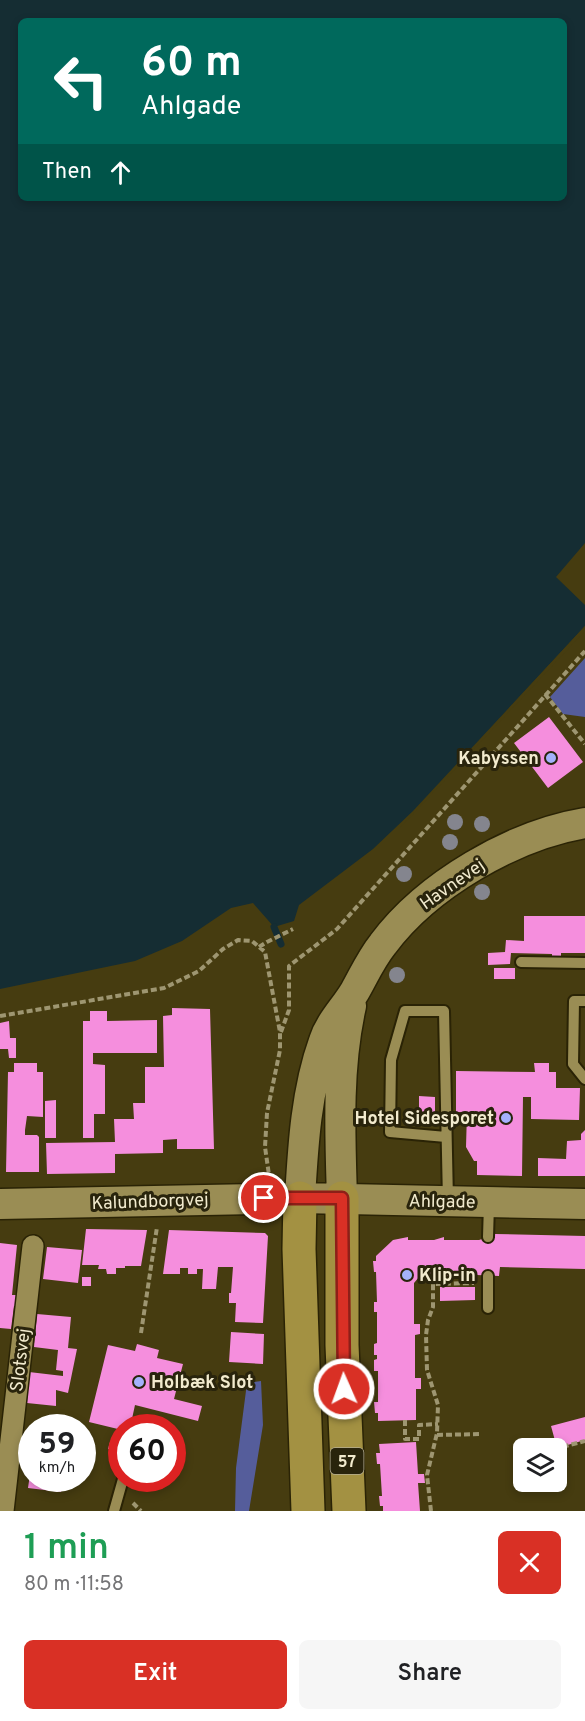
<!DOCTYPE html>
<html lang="en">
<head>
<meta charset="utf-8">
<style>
	:root { --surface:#fff; --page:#f6f6f6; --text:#202124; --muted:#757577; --accent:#d93025 }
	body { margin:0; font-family:Overpass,sans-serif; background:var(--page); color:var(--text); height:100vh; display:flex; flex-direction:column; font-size:22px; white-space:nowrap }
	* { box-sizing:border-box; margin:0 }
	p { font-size:20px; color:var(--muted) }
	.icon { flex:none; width:33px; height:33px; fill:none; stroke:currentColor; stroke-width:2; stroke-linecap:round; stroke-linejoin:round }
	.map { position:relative; height:1511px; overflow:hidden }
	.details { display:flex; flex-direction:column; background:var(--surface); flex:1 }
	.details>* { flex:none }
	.banner { position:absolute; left:18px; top:18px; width:549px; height:183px; border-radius:9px; box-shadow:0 3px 9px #0003; background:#00695c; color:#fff; overflow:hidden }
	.controls { position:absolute; left:513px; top:1438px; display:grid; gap:12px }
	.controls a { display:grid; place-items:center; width:54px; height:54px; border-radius:9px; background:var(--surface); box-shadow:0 3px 9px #0003; font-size:30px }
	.speed { position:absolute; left:18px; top:1414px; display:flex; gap:12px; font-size:30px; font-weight:700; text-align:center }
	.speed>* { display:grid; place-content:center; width:78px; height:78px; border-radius:50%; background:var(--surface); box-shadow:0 3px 9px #0003; line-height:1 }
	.speed small { font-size:15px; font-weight:400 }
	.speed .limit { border:9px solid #d22; background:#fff; color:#111 }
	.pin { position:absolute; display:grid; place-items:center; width:51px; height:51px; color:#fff; margin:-26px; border:3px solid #fff; border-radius:50%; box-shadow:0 2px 6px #0007 }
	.me { position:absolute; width:66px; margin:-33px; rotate:358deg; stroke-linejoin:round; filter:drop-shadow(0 0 4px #0008) }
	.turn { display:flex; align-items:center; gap:21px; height:126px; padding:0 24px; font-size:27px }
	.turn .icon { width:78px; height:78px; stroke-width:2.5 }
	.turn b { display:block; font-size:42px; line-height:51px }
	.then { display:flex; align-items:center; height:57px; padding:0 24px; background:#0003; gap:12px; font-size:22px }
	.round { display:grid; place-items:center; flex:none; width:63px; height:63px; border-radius:9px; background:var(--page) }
	.headline { display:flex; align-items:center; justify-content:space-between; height:102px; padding:0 24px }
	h1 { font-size:36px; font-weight:600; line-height:45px; color:#1e9e55 }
	.button { display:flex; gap:12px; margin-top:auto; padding:12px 24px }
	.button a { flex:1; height:69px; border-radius:9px; background:var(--accent); color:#fff; font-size:24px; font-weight:600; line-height:69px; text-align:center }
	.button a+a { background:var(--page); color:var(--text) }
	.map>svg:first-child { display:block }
	.green { fill:#555d9b }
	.water { fill:#152d33; fill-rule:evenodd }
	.pier { fill:#463c10 }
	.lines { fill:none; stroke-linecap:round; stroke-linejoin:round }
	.stream { stroke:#152d33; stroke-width:7 }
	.building { fill:#f58edd }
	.lane-casing { stroke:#2a2305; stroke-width:14 }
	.street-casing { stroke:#2a2305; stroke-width:24 }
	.secondary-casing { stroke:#2a2305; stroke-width:33 }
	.primary-casing { stroke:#2a2305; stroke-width:36 }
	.path { stroke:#9e9671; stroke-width:4; stroke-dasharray:6 3; stroke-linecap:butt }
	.lane { stroke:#9a8d54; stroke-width:10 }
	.street { stroke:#9a8d54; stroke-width:21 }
	.secondary { stroke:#9a8d54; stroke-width:30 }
	.primary { stroke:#a39142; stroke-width:33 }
	.tree { fill:#84858e }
	.route-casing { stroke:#8d1f18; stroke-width:15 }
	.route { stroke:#d93025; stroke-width:10 }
	.poi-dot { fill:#a4b1fc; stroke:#29240c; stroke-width:2 }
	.labels { text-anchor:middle; stroke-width:6; stroke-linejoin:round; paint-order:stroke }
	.shield { fill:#29240c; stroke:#b6af94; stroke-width:1.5 }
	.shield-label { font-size:16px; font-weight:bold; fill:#f2ebce }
	.poi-label { font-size:18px; font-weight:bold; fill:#f2ebce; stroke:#29240c; text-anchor:end }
	.street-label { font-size:18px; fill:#f2ebce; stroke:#29240c }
</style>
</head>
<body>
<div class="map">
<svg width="585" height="1511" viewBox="0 0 585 1511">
	<rect width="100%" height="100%" fill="#463c10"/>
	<path class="green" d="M585,658V717L563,714L550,697Z
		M261,1381L263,1425L249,1511H235L236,1468L247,1383Z"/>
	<path class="water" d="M0,0H585V543L556,577L585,605V626L413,811L373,849L299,905L294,921L274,927L253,903L231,908L182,941L135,961L0,989ZM21,21H564V198H21Z"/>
	<path class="pier" d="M585,626V631L400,828L414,811Z"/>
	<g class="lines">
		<path class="stream" d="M274,927L281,944"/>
	</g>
	<path class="building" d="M549,717L583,762L548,788L514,743Z
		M524,916H585V953H561V960H552V954L511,953L510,964L488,965V953L505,952L506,940L524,941Z
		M494,968H515V979H494Z
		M172,1008L210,1009L214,1149H177V1139L163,1140V1153L115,1154V1173L47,1174L46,1143L115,1142L114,1119H134L133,1103H145V1067H164L163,1016L172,1015Z
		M90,1011H107V1021L157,1020V1053H93V1064L105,1065V1114H94V1138H83V1021H90Z
		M9,1021L10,1038H16V1058H9L8,1049H0V1023Z
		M14,1063H37V1072H43V1117L27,1116L25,1130V1135H37L39,1137V1172H6L8,1072H14Z
		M534,1063H549V1072H556V1088H580L579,1120L531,1119V1097H523L522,1176L477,1175V1161H474L466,1147L467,1112H456V1071L535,1072Z
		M419,1096L435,1097V1113L419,1112Z
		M56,1100V1138H45V1101Z
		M585,1130V1176H538V1158L566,1159L567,1141L581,1140V1134Z
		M86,1229L147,1230L141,1266H125V1268H116V1274H107L106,1269H98L99,1265H82Z
		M169,1230L265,1233L268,1236L263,1323L235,1322L236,1303H229V1293H231L233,1267H218L216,1289H202L203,1269H197V1274H188V1268H180V1274H163Z
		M495,1234L585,1236V1269L500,1267L499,1276L477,1275V1278L419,1277L414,1283V1324H420V1334L415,1335V1378H421V1389H416V1420L378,1421V1413H375L374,1402H378V1371H374V1360L377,1359V1355H374V1344L377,1343V1312H374V1302H377L376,1272H374L373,1261H376V1256L393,1240L408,1237V1240H434L444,1237V1240H479L488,1237L495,1238Z
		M0,1243L17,1245L12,1295H17L16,1306H14L11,1329L0,1328Z
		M47,1247L82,1250L78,1283L43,1279Z
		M82,1277H91V1286H82Z
		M440,1287H475V1300L440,1301Z
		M37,1314L71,1317L68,1348L77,1349L68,1393L56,1390V1406L27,1403L29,1372L63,1376V1371L56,1370L58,1350L34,1347Z
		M231,1332L264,1334L263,1364L229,1362Z
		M137,1344L159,1350L157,1358L183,1364L174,1399L202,1406L198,1421L135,1405L130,1428H122V1430L89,1422L108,1345L135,1351Z
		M585,1417V1440L557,1448L551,1426Z
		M110,1442L117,1443L116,1450L108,1449Z
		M416,1442L418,1474H424L425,1483H418L420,1511H383V1506H380L379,1496H382L380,1464H377L376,1453H380L379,1444Z
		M30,1474L32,1479H63L61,1492L28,1488Z"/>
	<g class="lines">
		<defs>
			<path id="lane" d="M521,962L585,963
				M585,1001H574L573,1064L585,1079
				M446,1137L390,1132L391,1060L405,1011H444L448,1201
				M488,1237L489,1204
				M488,1308V1276
				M114,1511L123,1479"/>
			<path id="street" d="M3,1511L33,1246"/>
			<path id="secondary" d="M300,1198C303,1146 306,1091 324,1041C330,1022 345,1008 355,991C364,975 371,959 383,944C427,885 513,835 585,823
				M342,1198C340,1134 337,1068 351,1006
				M0,1204L300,1198L585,1204"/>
			<path id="primary" d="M300,1198L299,1249L308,1511
				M342,1198V1345L349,1511"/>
		</defs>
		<use href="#lane" class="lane-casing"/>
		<use href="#street" class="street-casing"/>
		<use href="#secondary" class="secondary-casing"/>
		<use href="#primary" class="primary-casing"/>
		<path class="path" d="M545,694L585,744
			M259,947L267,942L293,929
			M0,1016L164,988L199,971L223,949L238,940L252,941L265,952L280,1032V1050L267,1113L265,1147L269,1175
			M281,1032L289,1010V966L337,929L585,651
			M141,1333L157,1227
			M405,1420V1439H419V1425L438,1424
			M437,1435L481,1434
			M554,1449L585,1441
			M514,1459L524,1456
			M133,1503L141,1511
			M431,1511L427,1475L437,1433L438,1405L427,1370L426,1335L428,1320L433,1307V1284L474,1283"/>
		<use href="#lane" class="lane"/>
		<use href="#street" class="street"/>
		<use href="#secondary" class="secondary"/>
		<use href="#primary" class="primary"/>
	</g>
	<g class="tree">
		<circle cx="455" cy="822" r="8"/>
		<circle cx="482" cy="824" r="8"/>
		<circle cx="450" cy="842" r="8"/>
		<circle cx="404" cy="874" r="8"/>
		<circle cx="482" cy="892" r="8"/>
		<circle cx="397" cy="975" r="8"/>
	</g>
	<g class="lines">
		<defs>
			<path id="route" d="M264,1198H342L344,1389"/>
		</defs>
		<use href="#route" class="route-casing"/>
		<use href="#route" class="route"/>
	</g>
	<g class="poi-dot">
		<circle cx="551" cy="758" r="6"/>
		<circle cx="506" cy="1118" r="6"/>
		<circle cx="407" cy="1275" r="6"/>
		<circle cx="139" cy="1382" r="6"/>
	</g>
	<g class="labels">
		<rect class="shield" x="330.5" y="1448" width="33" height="26" rx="4.5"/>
		<g class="shield-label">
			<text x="347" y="1467">57</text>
		</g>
		<g class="poi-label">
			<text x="539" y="764">Kabyssen</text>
			<text x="494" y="1124">Hotel Sidesporet</text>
			<text x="419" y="1281" text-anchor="start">Klip-in</text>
			<text x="151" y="1388" text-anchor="start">Holbæk Slot</text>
		</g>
		<g class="street-label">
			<text transform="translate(452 884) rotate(-35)" y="6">Havnevej</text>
			<text transform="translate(150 1201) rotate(-2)" y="6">Kalundborgvej</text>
			<text transform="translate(442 1201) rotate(1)" y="6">Ahlgade</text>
			<text transform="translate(20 1360) rotate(-83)" y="6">Slotsvej</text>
		</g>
	</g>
</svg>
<div class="controls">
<a><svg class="icon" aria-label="layers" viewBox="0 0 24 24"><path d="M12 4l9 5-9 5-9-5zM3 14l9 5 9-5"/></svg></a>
</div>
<div class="speed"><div>59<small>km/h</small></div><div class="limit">60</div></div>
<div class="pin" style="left:264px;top:1198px;background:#d93025"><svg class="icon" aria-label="arrive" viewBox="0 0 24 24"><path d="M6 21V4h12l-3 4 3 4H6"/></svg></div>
<svg class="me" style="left:344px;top:1389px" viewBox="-20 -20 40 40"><circle r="17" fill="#d93025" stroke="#fff" stroke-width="3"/><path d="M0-11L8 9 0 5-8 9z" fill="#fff"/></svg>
<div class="banner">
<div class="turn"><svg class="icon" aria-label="left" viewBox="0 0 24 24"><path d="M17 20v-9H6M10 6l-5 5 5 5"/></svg><div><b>60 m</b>Ahlgade</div></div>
<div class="then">Then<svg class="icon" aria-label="ahead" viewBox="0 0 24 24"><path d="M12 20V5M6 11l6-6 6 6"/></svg></div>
</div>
</div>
<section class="details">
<div class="headline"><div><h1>1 min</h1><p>80 m · 11:58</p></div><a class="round" style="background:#d93025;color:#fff"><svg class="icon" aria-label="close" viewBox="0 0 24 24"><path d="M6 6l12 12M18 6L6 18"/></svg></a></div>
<div class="button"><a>Exit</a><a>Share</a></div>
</section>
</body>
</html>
